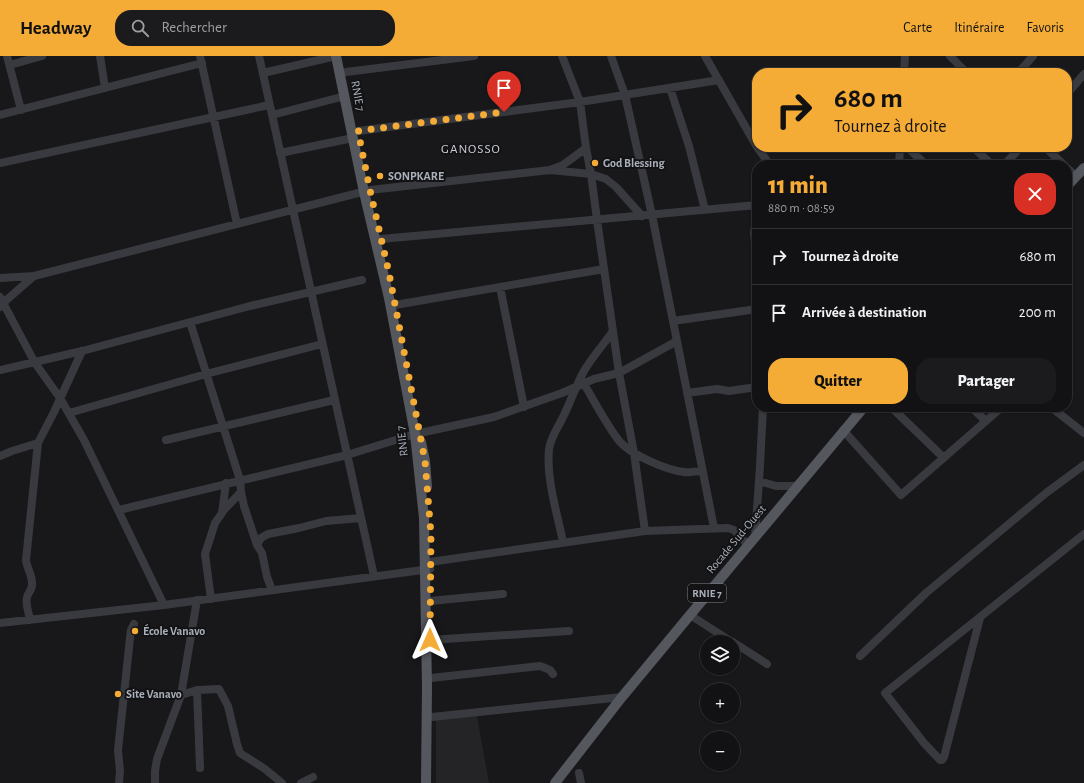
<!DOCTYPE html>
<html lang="fr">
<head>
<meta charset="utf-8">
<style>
	:root { --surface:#121214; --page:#1b1b1d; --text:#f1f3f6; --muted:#9c9ea0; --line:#313234; --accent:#f4ac36 }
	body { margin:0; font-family:"Alegreya Sans",sans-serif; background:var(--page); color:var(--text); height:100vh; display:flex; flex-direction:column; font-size:15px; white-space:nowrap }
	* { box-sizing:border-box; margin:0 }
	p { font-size:13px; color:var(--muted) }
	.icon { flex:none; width:22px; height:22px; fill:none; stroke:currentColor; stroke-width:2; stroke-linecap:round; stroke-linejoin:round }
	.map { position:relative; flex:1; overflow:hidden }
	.drawer { position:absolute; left:752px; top:104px; width:320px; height:252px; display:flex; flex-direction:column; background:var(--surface); border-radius:16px; box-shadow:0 1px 3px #0004,0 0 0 1px var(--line) }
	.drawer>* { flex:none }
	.banner { position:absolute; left:752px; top:12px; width:320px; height:84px; border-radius:16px; box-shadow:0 1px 3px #0004,0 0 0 1px var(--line); background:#f4ac36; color:#111; overflow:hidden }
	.buttons { position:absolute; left:700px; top:579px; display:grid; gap:8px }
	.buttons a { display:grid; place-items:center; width:40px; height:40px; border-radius:50%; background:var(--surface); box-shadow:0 1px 3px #0004,0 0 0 1px var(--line); font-size:20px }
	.pin { position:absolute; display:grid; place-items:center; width:34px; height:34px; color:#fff; margin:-41px -17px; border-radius:50% 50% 50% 0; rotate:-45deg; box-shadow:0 0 4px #0007 }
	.pin .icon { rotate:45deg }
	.me { position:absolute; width:44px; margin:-22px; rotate:0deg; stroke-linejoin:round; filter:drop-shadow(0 0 3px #0008) }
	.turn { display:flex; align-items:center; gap:14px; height:84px; padding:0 16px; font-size:18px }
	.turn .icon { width:52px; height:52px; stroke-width:2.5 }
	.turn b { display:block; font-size:28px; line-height:34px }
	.round { display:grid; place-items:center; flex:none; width:42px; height:42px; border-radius:16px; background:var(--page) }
	.head { display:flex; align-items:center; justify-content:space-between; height:68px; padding:0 16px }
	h1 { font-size:24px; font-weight:800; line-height:30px; color:var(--accent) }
	.button { display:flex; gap:8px; margin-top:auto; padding:8px 16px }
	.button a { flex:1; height:46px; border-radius:16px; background:var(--accent); color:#111; font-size:16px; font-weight:800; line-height:46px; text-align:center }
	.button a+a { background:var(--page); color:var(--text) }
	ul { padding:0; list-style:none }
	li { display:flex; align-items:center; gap:12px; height:56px; padding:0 16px; border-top:1px solid var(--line) }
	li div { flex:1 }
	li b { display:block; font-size:15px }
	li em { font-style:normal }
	header { display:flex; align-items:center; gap:24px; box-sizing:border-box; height:56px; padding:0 20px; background:var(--accent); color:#111 }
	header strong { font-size:19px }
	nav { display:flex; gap:22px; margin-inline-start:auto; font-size:14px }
	.search { width:280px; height:36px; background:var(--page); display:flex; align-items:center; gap:10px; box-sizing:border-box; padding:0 14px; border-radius:16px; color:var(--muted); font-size:15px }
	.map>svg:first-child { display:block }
	.built { fill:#242427 }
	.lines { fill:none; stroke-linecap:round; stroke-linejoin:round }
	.minor { stroke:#393a3f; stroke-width:8 }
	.major { stroke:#55575e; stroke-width:10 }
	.route { stroke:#f4ac36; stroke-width:7; stroke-dasharray:0 12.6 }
	.poi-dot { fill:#f4ac36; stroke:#131315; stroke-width:1.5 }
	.labels { text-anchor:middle; stroke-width:4; stroke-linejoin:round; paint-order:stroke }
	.shield { fill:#131315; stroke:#7d8188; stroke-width:1 }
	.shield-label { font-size:11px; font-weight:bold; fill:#aab0ba }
	.street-label { font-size:12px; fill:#aab0ba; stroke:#131315 }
	.poi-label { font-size:12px; font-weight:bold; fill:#aab0ba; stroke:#131315; text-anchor:start }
	.neighbourhood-label { font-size:13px; letter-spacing:1px; fill:#cbced6; stroke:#131315 }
</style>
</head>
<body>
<header>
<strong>Headway</strong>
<div class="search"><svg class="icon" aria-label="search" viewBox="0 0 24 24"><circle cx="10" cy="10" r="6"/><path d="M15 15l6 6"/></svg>Rechercher</div>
<nav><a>Carte</a><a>Itinéraire</a><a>Favoris</a></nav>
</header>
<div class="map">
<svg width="1084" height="727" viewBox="0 0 1084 727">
	<rect width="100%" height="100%" fill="#18181a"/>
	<path class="built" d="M477,660L489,727H436V664Z"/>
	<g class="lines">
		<path class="minor" d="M7,0L21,54
			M100,0L105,32
			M200,0L237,168
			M259,0L374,520
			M562,0L580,46L586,92L591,118L597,164L619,317L634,397L645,475
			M611,0L625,39L652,159L714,472
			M705,0L757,91
			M950,0L967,17
			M10,9L42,0
			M346,16L474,0
			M263,17L336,0
			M904,17L905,0
			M1018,17L1033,0
			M670,32L689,90L705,154
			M1067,38L1084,18
			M0,59L202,7
			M272,59L345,40
			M358,75L580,46L719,24
			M757,91L770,109
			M907,91L926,109
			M973,91L992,109
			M1045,91L1064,109
			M280,97L353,82
			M0,107L269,49
			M899,109L900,91
			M1004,109L1021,91
			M1067,112L1076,120
			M550,114L563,109L586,92
			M757,156L754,177L757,202
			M381,183L757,149
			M0,222L34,220L370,134L550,114L591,118L606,123L616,131L642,160
			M500,231L524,351
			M0,241L35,307L60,342L84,384L164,549
			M395,249L604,213
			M0,251L3,247L34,220
			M673,265L757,253
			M190,266L240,424L241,436L244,450L257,489L262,497L267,521L272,534
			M0,314L82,295L250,250L362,224
			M581,323C594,344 605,367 620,386C632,399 666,414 684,416C689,417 696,415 702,415
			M687,337L717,333L729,335L757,331
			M891,351L944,402
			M971,351L986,365
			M1051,351L1084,377
			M69,357L206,318L322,288
			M843,374L901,439L1002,351
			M166,384L334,344
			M0,400L12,395L38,387
			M759,425L776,430H797
			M119,454L347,399L415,378L494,361L562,337L594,323L619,317L677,285
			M222,456L241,436
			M755,482L760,410L763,351
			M563,486C557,456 546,423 549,393C551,380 559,370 564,359C571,345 576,329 584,315C592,301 604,288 613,275
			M257,489L261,482L268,478L299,472L326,465L361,462
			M430,506L645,475L728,472L734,474L748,489
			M211,543L205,498L215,467L222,457L226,427
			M430,545L503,538
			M690,559L732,586
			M980,562L944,701L942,704H940L924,687L885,637L1084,478
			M30,564C29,557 25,548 27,541C28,537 32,534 32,529C33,520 27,513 26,504L38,387L54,356L82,295
			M0,567L164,549L430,513
			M430,584L569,575
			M733,586L767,608
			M860,600L926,537L1046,437L1084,409
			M431,622L540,610L550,614L553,618
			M197,634L200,712
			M181,639L197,634L219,633L228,650L237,688L240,697L265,713L282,727
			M432,661L622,641
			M579,717L581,727
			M119,727L120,715L118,694L130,582L131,574L134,568
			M155,727V715L157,703L181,639L197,544
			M301,727L313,721"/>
		<path class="major" d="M336,0L364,136L389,242L415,378L424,462L427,631L426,727
			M1067,130L1084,112
			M421,386L425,405L427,431
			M555,727L622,641L690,559L864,351"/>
	</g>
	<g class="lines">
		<path class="route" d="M430,584L431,478L425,405L389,217L370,134L358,75L504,56"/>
	</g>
	<g class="poi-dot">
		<circle cx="595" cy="107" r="4"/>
		<circle cx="380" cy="120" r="4"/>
		<circle cx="135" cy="575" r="4"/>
		<circle cx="118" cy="638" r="4"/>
	</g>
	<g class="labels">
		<rect class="shield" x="688" y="528" width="38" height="18" rx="3"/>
		<g class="shield-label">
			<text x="707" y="541">RNIE 7</text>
		</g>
		<g class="street-label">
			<text transform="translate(358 40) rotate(79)" y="4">RNIE 7</text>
			<text transform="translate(402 385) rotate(-97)" y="4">RNIE 7</text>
			<text transform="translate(736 483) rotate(-50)" y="4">Rocade Sud-Ouest</text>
		</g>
		<g class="poi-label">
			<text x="603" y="111">God Blessing</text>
			<text x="388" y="124">SONPKARE</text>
			<text x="143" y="579">École Vanavo</text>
			<text x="126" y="642">Site Vanavo</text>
		</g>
		<g class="neighbourhood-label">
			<text x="471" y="97">GANOSSO</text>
		</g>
	</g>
</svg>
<div class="buttons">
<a><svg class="icon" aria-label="layers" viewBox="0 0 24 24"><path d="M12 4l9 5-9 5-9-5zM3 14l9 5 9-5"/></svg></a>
<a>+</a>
<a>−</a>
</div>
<div class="pin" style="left:504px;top:56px;background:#d93025"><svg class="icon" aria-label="arrive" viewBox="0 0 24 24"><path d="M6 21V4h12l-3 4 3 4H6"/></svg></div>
<svg class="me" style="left:430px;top:584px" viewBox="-20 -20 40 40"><path d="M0-17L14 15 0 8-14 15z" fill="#f4ac36" stroke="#fff" stroke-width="4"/></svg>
<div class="banner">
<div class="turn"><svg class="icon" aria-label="right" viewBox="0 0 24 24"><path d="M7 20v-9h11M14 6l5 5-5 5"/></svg><div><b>680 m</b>Tournez à droite</div></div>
</div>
<section class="drawer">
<div class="head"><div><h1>11 min</h1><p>880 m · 08:59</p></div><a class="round" style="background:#d93025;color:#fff"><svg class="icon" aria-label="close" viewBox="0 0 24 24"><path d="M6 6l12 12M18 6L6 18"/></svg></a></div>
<ul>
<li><svg class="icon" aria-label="right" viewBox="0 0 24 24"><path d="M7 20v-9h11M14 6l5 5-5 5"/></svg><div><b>Tournez à droite</b></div><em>680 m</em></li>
<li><svg class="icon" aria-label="arrive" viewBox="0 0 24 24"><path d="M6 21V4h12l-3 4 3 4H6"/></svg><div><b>Arrivée à destination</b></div><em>200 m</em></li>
</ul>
<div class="button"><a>Quitter</a><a>Partager</a></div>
</section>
</div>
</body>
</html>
